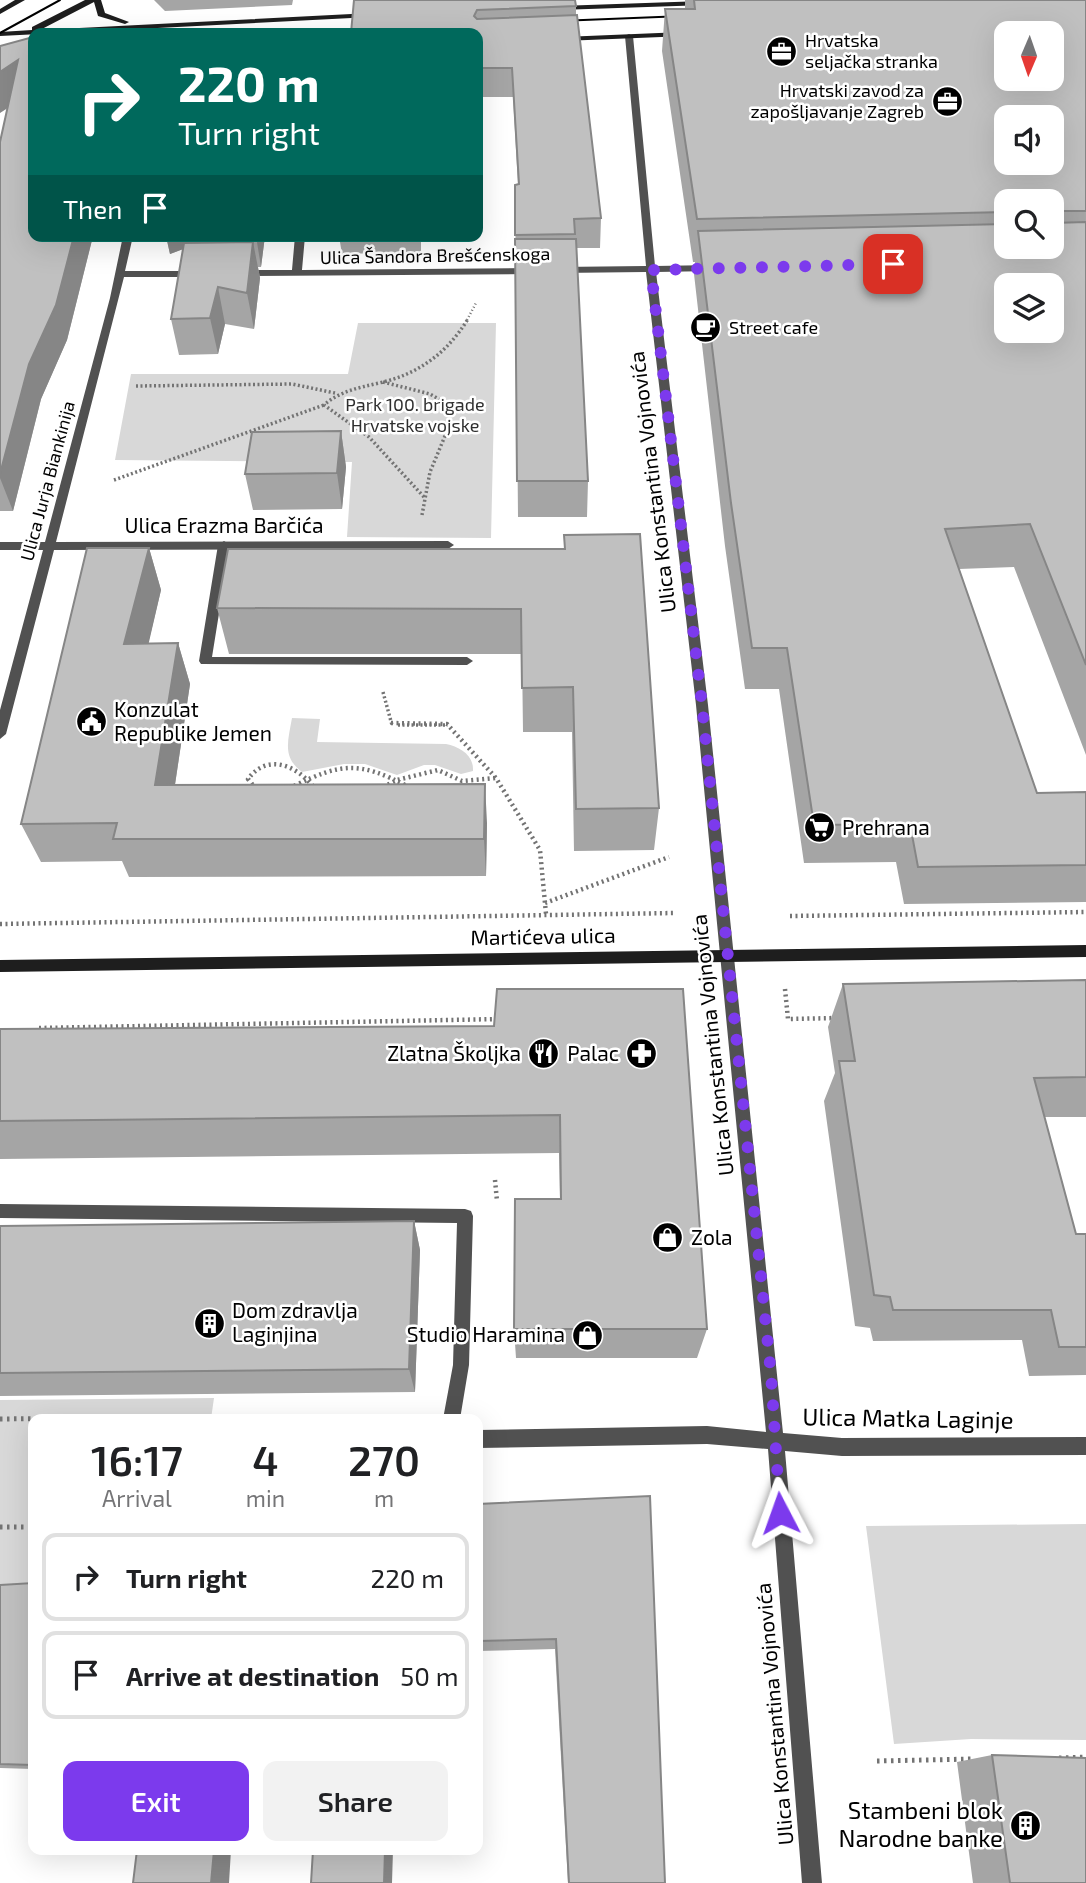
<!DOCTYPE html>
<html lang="en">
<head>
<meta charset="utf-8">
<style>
	:root { --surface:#fff; --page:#f2f2f2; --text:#202124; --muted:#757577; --line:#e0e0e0; --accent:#7c3aed }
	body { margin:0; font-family:"Exo 2",sans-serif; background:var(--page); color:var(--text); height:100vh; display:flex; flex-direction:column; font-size:26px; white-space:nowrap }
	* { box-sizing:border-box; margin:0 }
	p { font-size:23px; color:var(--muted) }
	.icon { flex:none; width:38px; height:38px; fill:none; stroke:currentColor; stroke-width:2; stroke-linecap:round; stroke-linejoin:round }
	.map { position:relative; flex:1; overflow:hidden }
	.sheet { position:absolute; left:28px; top:1414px; width:455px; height:441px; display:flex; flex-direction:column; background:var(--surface); border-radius:14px; box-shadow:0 7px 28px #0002 }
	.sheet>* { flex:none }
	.banner { position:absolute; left:28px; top:28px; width:455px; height:214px; border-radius:14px; box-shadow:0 7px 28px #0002; background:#00695c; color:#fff; overflow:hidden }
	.needle { width:46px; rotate:182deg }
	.controls { position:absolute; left:994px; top:21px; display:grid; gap:14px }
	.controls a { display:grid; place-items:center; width:70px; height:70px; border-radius:14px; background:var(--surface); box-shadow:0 7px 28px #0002; font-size:35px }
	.pin { position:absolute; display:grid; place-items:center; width:60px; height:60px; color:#fff; margin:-30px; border-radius:14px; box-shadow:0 4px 10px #0006 }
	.me { position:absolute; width:77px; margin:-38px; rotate:356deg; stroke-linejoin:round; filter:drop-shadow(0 0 5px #0008) }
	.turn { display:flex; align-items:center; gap:24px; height:147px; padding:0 35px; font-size:32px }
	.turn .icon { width:91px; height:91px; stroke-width:2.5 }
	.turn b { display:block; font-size:49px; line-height:60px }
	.then { display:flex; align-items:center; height:66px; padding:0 35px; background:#0003; gap:14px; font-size:26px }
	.eta { display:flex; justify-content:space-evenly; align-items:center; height:119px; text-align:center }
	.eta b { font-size:42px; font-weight:600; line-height:49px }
	.action { display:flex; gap:14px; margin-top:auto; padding:14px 35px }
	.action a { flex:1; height:80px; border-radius:14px; background:var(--accent); color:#fff; font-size:28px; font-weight:600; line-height:80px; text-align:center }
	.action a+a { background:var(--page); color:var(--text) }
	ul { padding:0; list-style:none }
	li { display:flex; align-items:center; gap:21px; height:88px; margin:0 14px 10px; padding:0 21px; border:4px solid var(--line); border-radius:14px }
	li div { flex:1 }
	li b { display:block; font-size:26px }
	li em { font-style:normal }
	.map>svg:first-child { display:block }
	.green { fill:#d8d8d8 }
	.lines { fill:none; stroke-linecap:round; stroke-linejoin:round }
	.path-far3 { stroke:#737373; stroke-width:2.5; stroke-dasharray:1 2.5; stroke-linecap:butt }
	.path-far2 { stroke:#737373; stroke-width:3.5; stroke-dasharray:2 2.5; stroke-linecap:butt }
	.path-far1 { stroke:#737373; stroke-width:4.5; stroke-dasharray:2 3.5; stroke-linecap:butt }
	.path { stroke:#737373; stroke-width:5; stroke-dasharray:2.5 4.5; stroke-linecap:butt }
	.lane { fill:#515151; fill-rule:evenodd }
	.street { fill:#515151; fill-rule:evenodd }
	.secondary { fill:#1e1e1e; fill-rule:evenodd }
	.tram { stroke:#000; stroke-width:2 }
	.wall { fill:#a5a5a5; fill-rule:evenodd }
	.shaded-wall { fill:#868686 }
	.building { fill:#c0c0c0; stroke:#868686; stroke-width:2; fill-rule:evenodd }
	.route { stroke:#7c3aed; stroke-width:12; stroke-dasharray:0 21.6 }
	.labels { text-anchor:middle; stroke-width:5; stroke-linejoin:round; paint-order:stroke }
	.far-poi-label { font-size:18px; fill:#000; stroke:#fff; text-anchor:start }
	.far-street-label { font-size:18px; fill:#000; stroke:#fff }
	.far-park-label { font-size:18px; fill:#2f2f2f; stroke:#fff }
	.street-label { font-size:21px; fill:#000; stroke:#fff }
	.poi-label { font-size:21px; fill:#000; stroke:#fff; text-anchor:start }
	.near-street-label { font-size:24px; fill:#000; stroke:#fff }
	.near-poi-label { font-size:24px; fill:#000; stroke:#fff; text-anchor:end }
</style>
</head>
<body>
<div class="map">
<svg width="1086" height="1883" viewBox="0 0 1086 1883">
	<rect width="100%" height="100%" fill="#fff"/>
	<path class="green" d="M358,323H496L491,538L347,537L352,462L115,460L131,374H348Z
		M292,718L320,719L317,742L446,744C460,747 474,755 473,771L461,774L435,765H424L397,775L365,764H344L302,772C282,757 288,741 292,718Z
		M214,1398L211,1419H33V1586H0V1400Z
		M1086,1524V1740L971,1739L894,1744L866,1526Z"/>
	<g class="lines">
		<path class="path-far3" d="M467,320L476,303"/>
		<path class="path-far2" d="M383,382L430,394L451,406L450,424L430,472L422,515
			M136,386L292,384L335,393
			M114,480L324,405
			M424,497L369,437L324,405C340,391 358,388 379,383C419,374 447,353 468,319
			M383,692L392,725
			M398,725H448"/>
		<path class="path-far1" d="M391,723L447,724L496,778L540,850L546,914
			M294,786C341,763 359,761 407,786
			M383,787L397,780L438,770L462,781L496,778
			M256,789L248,779C268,752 298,766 315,789
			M545,903L669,857
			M790,916L1086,912
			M0,924L674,913
			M785,989L788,1019L837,1018
			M39,1028L500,1019
			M495,1180L497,1201"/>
		<path class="path" d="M0,1419L167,1417
			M0,1527H33
			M1059,1758L1086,1757
			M877,1761L973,1759"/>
		<path class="lane" d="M224,541L230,545L212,657H467L473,661L467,665L201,664L199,661L218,545Z
			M0,1204L465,1209L471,1211L473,1216L469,1365L460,1419H443L453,1365L457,1223L0,1218Z"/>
		<path class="street" d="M629,34L633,36L655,266L714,265L719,268L714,271L656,272L708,705L783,1433L842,1438L1086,1437V1455L842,1456L785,1451L822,1883H802L768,1449L707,1444L478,1448V1430L707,1426L766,1432L696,705L646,272L559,273L554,270L559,267L646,266L625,36Z
			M123,236H133L125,271H196L201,274L196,277H124L56,542L448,541L454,545L448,549L54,550L6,734L0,739V710L43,550H0V542H45L110,298Z
			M295,236H305L302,270L532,268L537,271L532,274L241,276L236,273L241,270H292Z"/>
		<path class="secondary" d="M15,0H25L0,14V9Z
			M85,0H101L105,13L129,22L125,24L98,16L94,2L40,30L371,13L375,15L371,17L0,36V32L32,30V27Z
			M703,1H706V5L559,10L555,8L559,6Z
			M683,32L687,34L686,36L563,41L559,39L563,37Z
			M1086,945V957L0,972V960Z"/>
		<path class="tram" d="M558,21L684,16
			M0,33L60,0
			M286,33L372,29"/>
	</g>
	<path class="wall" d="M154,0H293L292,5L165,11Z
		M354,0L576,6V15L601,218L600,248H576L588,481L587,517H518L515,185H518L513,97H478V33Z
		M685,0H1086V755L1014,567L959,569L1037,793L1086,792V902L904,904L896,862L804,863L779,689H745L725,546L694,274L695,262H693L662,51L665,9H685ZM1006,201H1052V247H1006Z
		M0,46L33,236H93L67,340L41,399L13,511H0V142L8,108Z
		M166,236H265L261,267H258L260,278L254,329L225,324L218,354L179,355L171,319L183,249L170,254Z
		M339,236H421V252L342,254Z
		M341,431L346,467L342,509L253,510L245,474Z
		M564,535L659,808L654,850L574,851L572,732H523L522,654H229L217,608L564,549Z
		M149,548L161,590L148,644L178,643L190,684L175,785L487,823L486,876L129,877L122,861L41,862L21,824Z
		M1086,980V1117H1044L1076,1234H1086V1375L1029,1376L1022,1340L873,1341L870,1328L855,1326L824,1101L835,1073L828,1027L843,984Z
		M497,989L707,1329L697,1358H516L514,1329L560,1199L559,1153L0,1159V1029L494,1026Z
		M414,1221L420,1250L415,1392L0,1396V1226Z
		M650,1496L665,1883H568L555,1649L478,1651V1504Z
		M33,1583V1769L0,1768V1585Z
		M992,1755L1086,1883H973L957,1762Z"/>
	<path class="shaded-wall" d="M18,60L28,95L0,113V72Z
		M74,236H93L67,340L41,399L13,511L0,478V474L29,364Z
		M166,236H184L186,248L170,254Z
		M228,236H239L241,247L234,267Z
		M256,236H265L261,267Z
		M253,242L260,278L254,329L247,293Z
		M218,287L225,324L218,354L210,318Z
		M341,431L346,467L342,509L337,473Z
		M149,548L161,590L139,685L124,644Z
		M178,643L190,684L169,824L155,785Z
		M485,784L487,823L486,876L484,839Z
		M414,1221L420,1250L415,1392L409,1369Z
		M214,1850H231L229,1883H211Z
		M385,1850H393L392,1883H384Z"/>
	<path class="building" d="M354,0H575L576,6L477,10L474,16L477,19L577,15L601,218L574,219L575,234L515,235V185L519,184L512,68H478V33H351Z
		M694,0H1086V211H1052V201H1006V212L697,219L665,9H695ZM1006,33H1052V79H1006ZM1006,117H1052V163H1006Z
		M33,37V236H74L56,305L29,364L0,474V142L18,60L0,72V46Z
		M1086,222V665L1030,524L945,529L1037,793L1086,792V865L918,867L910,824L814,825L787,648H752L731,503L698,231L1006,224V247H1052V223ZM1006,285H1052V331H1006Z
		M515,239H576L588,481H517Z
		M253,242L247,293L218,287L210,318L171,319L184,243Z
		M341,431L337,473L245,474L252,432Z
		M640,534L659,808L576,809L573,687L522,688L521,609L217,608L228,549H565L564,535Z
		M87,548H149L124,644L178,643L155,785L485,784L484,839H113L117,823L21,824Z
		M1086,980V1077L1034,1078L1076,1234H1086V1347H1059L1051,1310H893L890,1297L874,1295L839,1061H855L843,984Z
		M497,989H683L707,1329H514L515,1199H561L560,1115L0,1121V1029L494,1026Z
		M414,1221L409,1369L0,1373V1226Z
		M650,1496L665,1883H569L556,1639L478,1641V1504Z
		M33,1583V1765L0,1764V1585Z
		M992,1755L1086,1758V1883H1010Z
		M137,1850H214L211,1883H133Z
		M313,1850H385L384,1883H311Z"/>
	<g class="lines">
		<path class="route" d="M780,1513L771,1374L702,705L651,270L893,264"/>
	</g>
	<defs>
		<symbol id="office-disc" viewBox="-11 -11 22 22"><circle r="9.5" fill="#000" stroke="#fff"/><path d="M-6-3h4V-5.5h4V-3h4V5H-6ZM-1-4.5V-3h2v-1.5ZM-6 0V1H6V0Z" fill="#fff"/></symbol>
		<symbol id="cafe-disc" viewBox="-11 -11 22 22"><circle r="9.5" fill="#000" stroke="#fff"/><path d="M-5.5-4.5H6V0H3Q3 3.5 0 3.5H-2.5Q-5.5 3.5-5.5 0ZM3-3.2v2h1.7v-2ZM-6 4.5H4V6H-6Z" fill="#fff"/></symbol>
		<symbol id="civic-disc" viewBox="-11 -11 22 22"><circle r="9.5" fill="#000" stroke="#fff"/><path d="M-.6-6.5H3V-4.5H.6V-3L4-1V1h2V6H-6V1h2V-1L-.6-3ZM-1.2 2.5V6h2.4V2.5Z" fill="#fff"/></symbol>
		<symbol id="supermarket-disc" viewBox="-11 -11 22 22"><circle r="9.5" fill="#000" stroke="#fff"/><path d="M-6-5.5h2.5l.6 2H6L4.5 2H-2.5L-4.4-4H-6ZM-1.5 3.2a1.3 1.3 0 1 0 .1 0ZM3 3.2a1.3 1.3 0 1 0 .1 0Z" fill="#fff"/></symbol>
		<symbol id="restaurant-disc" viewBox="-11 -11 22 22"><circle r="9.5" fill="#000" stroke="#fff"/><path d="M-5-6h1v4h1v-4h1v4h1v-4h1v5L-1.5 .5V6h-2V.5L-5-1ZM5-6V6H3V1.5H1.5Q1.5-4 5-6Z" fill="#fff"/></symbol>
		<symbol id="pharmacy-disc" viewBox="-11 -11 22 22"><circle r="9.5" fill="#000" stroke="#fff"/><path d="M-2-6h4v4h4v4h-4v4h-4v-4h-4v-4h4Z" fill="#fff"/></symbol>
		<symbol id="shop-disc" viewBox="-11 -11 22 22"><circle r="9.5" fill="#000" stroke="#fff"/><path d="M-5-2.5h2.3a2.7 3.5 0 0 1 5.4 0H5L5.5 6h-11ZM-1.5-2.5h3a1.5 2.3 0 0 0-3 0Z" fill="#fff"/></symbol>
		<symbol id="building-disc" viewBox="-11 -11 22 22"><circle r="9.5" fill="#000" stroke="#fff"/><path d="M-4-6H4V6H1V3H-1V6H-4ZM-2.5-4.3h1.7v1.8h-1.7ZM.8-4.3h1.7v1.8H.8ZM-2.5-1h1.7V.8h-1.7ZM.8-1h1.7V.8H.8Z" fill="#fff"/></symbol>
	</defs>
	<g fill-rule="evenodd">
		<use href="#office-disc" x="764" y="34" width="35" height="35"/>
		<use href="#office-disc" x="930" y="84" width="35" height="35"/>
		<use href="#cafe-disc" x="688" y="310" width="35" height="35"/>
		<use href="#civic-disc" x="74" y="704" width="35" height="35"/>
		<use href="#supermarket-disc" x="802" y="810" width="35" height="35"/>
		<use href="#restaurant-disc" x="526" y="1036" width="35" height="35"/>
		<use href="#pharmacy-disc" x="624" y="1036" width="35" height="35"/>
		<use href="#shop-disc" x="650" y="1220" width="35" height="35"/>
		<use href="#building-disc" x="192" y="1306" width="35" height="35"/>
		<use href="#shop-disc" x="570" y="1318" width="35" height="35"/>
		<use href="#building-disc" x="1008" y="1808" width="35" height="35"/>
	</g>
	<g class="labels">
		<g class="far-poi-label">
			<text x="805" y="47">Hrvatska<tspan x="805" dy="21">seljačka stranka</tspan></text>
			<text x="924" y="97" text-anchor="end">Hrvatski zavod za<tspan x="924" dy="21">zapošljavanje Zagreb</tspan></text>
			<text x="729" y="334">Street cafe</text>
		</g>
		<g class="far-street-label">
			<text transform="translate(435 256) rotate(-1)" y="6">Ulica Šandora Brešćenskoga</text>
			<text transform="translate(48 481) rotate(-75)" y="6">Ulica Jurja Biankinija</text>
		</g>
		<g class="far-park-label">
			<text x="415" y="411">Park 100. brigade<tspan x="415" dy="21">Hrvatske vojske</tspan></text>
		</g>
		<g class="street-label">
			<text transform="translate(653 482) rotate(-97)" y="7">Ulica Konstantina Vojnovića</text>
			<text x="224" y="533">Ulica Erazma Barčića</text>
			<text transform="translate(543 937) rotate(-1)" y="7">Martićeva ulica</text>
			<text transform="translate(713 1045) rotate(-96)" y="7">Ulica Konstantina Vojnovića</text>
			<text transform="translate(775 1714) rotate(-95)" y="7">Ulica Konstantina Vojnovića</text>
		</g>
		<g class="poi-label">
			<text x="114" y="717">Konzulat<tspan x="114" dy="24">Republike Jemen</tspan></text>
			<text x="842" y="835">Prehrana</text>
			<text x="521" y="1061" text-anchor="end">Zlatna Školjka</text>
			<text x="619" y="1061" text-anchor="end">Palac</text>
			<text x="691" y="1245">Zola</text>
			<text x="232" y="1318">Dom zdravlja<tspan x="232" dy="24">Laginjina</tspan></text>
			<text x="565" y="1342" text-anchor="end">Studio Haramina</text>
		</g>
		<g class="near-street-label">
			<text transform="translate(908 1419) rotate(1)" y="8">Ulica Matka Laginje</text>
		</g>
		<g class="near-poi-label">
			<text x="1003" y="1819">Stambeni blok<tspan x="1003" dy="28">Narodne banke</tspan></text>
		</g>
	</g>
</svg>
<div class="controls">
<a><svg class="needle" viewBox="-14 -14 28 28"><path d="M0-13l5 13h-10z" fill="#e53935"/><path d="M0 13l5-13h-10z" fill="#757577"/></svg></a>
<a><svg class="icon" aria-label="sound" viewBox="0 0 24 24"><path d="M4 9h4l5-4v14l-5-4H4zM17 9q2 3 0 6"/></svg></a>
<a><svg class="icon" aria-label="search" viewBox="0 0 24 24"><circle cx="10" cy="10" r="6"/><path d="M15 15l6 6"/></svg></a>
<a><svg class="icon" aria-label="layers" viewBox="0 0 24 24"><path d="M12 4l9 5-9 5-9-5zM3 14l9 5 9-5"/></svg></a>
</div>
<div class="pin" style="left:893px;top:264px;background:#d93025"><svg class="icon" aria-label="arrive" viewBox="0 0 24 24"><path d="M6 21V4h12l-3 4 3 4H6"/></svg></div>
<svg class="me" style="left:780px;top:1513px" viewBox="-20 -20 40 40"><path d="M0-17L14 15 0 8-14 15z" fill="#7c3aed" stroke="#fff" stroke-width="4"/></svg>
<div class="banner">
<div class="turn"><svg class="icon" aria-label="right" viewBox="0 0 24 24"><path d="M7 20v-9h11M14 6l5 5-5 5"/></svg><div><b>220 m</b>Turn right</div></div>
<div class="then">Then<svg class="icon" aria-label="arrive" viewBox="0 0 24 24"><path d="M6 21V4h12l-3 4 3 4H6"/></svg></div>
</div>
<section class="sheet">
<div class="eta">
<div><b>16:17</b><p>Arrival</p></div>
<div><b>4</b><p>min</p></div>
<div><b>270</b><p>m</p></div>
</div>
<ul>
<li><svg class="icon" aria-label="right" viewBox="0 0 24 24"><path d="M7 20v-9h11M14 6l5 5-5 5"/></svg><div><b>Turn right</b></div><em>220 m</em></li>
<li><svg class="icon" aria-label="arrive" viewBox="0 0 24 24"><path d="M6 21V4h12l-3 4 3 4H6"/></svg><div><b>Arrive at destination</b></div><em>50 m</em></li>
</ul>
<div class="action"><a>Exit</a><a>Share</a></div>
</section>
</div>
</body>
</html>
